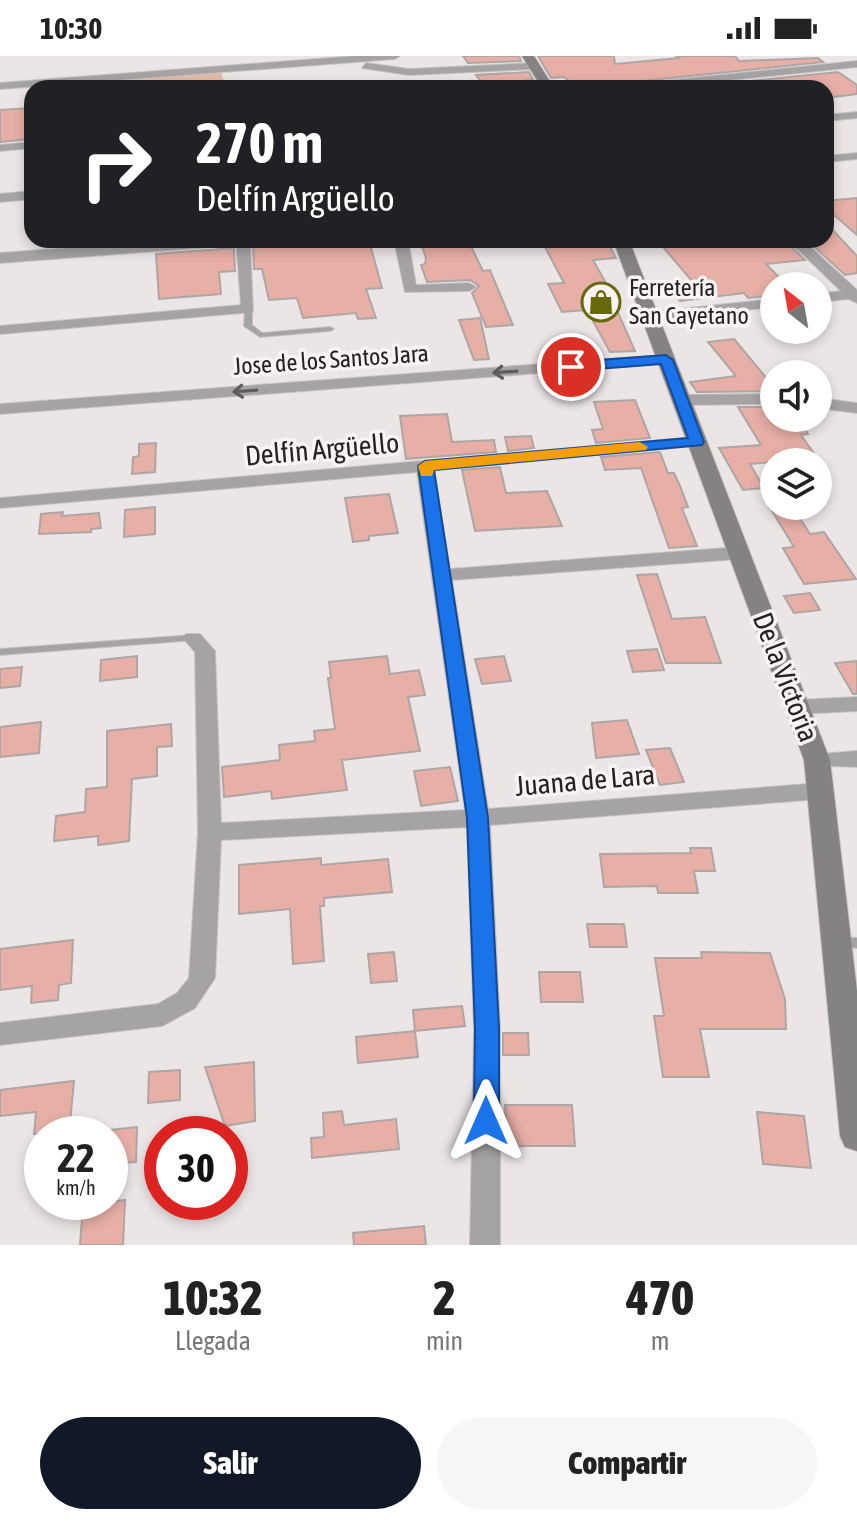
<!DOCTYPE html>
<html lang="es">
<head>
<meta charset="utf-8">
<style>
	:root { --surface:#fff; --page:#f6f6f6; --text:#222; --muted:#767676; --accent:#111827 }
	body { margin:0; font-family:"Asap Condensed",sans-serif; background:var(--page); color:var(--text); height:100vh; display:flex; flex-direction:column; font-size:30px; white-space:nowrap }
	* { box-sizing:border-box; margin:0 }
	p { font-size:26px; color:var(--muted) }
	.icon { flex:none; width:44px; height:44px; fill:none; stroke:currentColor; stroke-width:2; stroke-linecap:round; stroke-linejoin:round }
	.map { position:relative; height:1189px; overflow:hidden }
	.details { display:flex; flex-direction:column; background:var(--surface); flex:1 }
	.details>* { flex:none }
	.guide { position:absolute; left:24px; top:24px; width:810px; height:168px; border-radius:24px; box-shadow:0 4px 12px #0003; background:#202124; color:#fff; overflow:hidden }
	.needle { width:52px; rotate:329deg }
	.fabs { position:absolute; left:760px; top:216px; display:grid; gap:16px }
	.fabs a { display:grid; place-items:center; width:72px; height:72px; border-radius:50%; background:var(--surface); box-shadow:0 4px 12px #0003; font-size:40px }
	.speed { position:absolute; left:24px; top:1060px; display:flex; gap:16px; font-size:40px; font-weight:700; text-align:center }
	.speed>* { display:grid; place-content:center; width:104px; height:104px; border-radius:50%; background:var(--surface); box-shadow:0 4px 12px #0003; line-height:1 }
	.speed small { font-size:20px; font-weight:400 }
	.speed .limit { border:12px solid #d22; background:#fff; color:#111 }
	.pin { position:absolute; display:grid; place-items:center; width:68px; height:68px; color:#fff; margin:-34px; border:4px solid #fff; border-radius:50%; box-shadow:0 2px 8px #0007 }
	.me { position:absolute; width:88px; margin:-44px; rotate:0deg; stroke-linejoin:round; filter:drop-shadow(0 0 6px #0008) }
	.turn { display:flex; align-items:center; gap:28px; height:168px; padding:0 40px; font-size:36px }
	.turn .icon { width:104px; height:104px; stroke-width:2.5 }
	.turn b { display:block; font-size:56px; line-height:68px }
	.eta { display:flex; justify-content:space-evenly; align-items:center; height:136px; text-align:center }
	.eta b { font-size:48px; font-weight:800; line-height:56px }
	.cta { display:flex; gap:16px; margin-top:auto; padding:16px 40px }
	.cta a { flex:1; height:92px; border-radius:48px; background:var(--accent); color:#fff; font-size:32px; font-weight:800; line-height:92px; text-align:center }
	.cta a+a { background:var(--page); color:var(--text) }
	.status { display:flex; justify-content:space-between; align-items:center; height:56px; padding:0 40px; background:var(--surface); direction:ltr }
	.status svg { height:22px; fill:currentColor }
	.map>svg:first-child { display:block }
	.green { fill:#e3bda8 }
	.building { fill:#e7afa6; stroke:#ada6a5; stroke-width:2 }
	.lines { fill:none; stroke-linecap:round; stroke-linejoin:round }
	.service-casing { stroke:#c8c2c3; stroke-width:2 }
	.minor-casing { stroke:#c8c2c3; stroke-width:2 }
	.tertiary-casing { stroke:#c8c2c3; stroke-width:2 }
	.secondary-casing { stroke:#c8c2c3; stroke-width:2 }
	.service { fill:#a5a3a4; fill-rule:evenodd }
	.minor { fill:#a5a3a4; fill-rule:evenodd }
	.tertiary { fill:#a5a3a4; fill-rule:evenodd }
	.secondary { fill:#858283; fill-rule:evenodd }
	.oneway { stroke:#5e5c5c }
	.route { fill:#1a73e8; stroke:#114b97; stroke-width:2 }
	.slow { fill:#f59e0b }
	.labels { text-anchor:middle; stroke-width:7; stroke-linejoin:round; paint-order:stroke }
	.far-poi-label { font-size:24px; fill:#242222; stroke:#f9f3f3; text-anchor:start }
	.far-street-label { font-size:24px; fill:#242222; stroke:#f9f3f3 }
	.street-label { font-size:28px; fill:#242222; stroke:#f9f3f3 }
</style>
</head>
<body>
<div class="status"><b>10:30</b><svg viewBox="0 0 49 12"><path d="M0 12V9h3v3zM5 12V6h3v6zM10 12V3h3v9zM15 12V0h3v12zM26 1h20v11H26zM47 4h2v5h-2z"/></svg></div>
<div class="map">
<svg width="857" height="1189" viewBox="0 0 857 1189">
	<rect width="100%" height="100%" fill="#ece5e6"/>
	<path class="green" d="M221,16L226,32H105L104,25Z"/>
	<path class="building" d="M463,0H519L521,5L468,7Z
		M538,0H614L615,8L679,2L676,0H735L739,5L818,2L823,6L576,32L564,21L551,22Z
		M529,16L533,23L486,32L476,19Z
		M838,16L857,29V38L826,42V32H796L790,28L701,30Z
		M30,52V83L0,86V54Z
		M857,142V179L826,152V145Z
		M826,167L857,200V217L845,219L807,184H826Z
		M268,184H316L317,187L369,184L382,232L366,233L376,262L358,263L356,257L303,262L297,242L269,244L262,213H254L253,187Z
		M420,184H468L483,215L490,214L513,269L486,271L472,237L479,230L470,224L427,226L421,209L425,208L426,202Z
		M551,184L607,185L616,202L593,204L620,252H616L635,295L610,296L587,254L562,256L548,228L564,227L545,191L554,190Z
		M657,184H785L805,204L766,208L788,230H774V239L748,242L744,237L680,245L666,228L692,225Z
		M234,192L235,215L219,216L221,238L159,243L156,198Z
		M480,262L489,303L474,304L459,264Z
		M734,283L774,331V335L697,336L690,326L736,320L708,286Z
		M635,344L650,382L596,387L592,374L603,373L594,346Z
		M738,351H774V362H797L808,378L801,379L817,402L750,408L764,432L743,434L719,392L761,389Z
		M447,358L452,386L494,384L496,396L406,403L400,360Z
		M531,380L534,392L508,395L505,381Z
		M156,387L155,416L132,418L133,401L139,400V388Z
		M660,396L668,417H674L680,430L688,451L682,452L697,490L669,492L641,412L605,414L601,401Z
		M500,411L506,437L547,435L562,470L475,475L462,414Z
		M389,438L398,477L369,480V484L353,486L345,442Z
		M769,450H792L810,478L824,476L856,523L804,528L783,492L794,491Z
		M155,451V478L124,481L125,454Z
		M63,456L62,460L99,457L101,472L91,473V476L39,478L41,458Z
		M657,518L672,563L705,561L721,607H666L637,519Z
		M810,537L820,554L794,557L784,540Z
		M657,593L664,614L633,616L627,595Z
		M137,600V621L100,625L101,604Z
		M387,600L390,618L419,614L425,639L408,641L420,695L342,704L347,734L272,743L271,735L224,741L222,711L280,704L279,689L315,685L314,675L335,673L328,622H331L329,606Z
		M504,600L511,625L482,628L475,603Z
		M857,605V638H853L835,607Z
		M22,611L20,630L0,632V613Z
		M627,664L639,698L596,702L592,667Z
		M41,666L39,697L0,701V671Z
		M171,668L172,690L157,691V720L132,723L129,785L98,789V780L54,785L56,760L85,756L86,733L107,731V675Z
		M670,692L684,726L660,729L646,694Z
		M450,711L458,745L421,750L414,715Z
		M690,792H711L715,815H694L698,837H658L657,830L604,831L600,798L691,797Z
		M321,802V809L388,803L392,836L324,842V850H320L324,905L293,908L290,853L239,858V809Z
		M587,868H624L627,891H590Z
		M73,884L71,927L59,929L58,944L31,947L32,930L0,934V893Z
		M394,896L397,925L371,927L368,898Z
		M701,896L770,897L785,943L786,973H700L709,1021H663L654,960H664L655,902H702Z
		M539,916H580L583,946H541Z
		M462,950L465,970L415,975L413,954Z
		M415,975L418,1001L358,1007L356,981Z
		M503,977H528L529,999H503Z
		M254,1006L255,1065L225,1070L205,1011Z
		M180,1014V1044L148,1047L149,1016Z
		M74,1025L69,1078H34L36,1056L0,1060V1034Z
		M505,1049H572L575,1090H507Z
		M342,1055L344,1069L396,1063L399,1093L312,1102L311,1082L324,1081L323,1057Z
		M757,1056L804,1060L811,1112L763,1108Z
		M137,1071L136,1106L110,1108V1074Z
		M125,1144L123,1189H80L83,1149Z
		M424,1170L426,1189H354L353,1177Z"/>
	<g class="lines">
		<defs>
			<path id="service" d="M245,251L252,253V269L262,277L330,271L334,273L330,275L260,281L244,270Z
				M193,579L196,580L198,582L196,584L0,599V593Z
				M838,881L857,882V892L834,890L832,886L834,882Z"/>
			<path id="minor" d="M356,0H400L395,3L0,33V27Z
				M857,5V11L653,32H618L623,29Z
				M366,7L409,13L534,7L539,10L534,13L409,19L362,12Z
				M857,56V62L826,65V59Z
				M32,86V92L0,95V89Z
				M857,97V103L826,106V100Z
				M32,135V143L0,146V138Z
				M236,184H250L253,256L0,278V270L241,249Z
				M394,184H408L416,229L469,227L476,231L469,235L405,236Z
				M788,184H803L857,234V247L849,243L818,246V238L841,235Z
				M774,243V251L652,264L645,260L652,256Z
				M666,299L674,304L671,307L0,358V348Z
				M774,338V348L681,349L673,344L681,339Z
				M818,342L857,347V357L818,352Z
				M697,381L705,386L703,389L434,414L450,513L739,491L748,497L739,503L452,524L488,753L820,727L828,729L831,735L828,741L820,743L490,769L500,973V1189H470L474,973L467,771L221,784L215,922L195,952L162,970L0,989V967L158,948L177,937L189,922L198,776L195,596L183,582L186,578H200L215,595L221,767L465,754L417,416L0,452V442Z
				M857,641V655L797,658L787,651L797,644Z
				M857,695V711L809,709L806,704L809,699Z"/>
			<path id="tertiary" d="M175,184H245L237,189L0,207V197Z"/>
			<path id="secondary" d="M522,0H534L554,32H542Z
				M613,184H629L830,704L857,935V1095L845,1091L840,1080L804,704Z"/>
		</defs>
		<use href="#service" class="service-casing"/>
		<use href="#minor" class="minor-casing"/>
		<use href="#tertiary" class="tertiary-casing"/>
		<use href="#secondary" class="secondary-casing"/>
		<use href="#service" class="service"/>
		<use href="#minor" class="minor"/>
		<use href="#tertiary" class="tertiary"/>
		<use href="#secondary" class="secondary"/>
	</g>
	<defs><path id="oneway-shaft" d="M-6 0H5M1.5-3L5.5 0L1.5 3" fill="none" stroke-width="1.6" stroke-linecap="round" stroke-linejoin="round" transform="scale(2)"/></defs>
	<g class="oneway">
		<use href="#oneway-shaft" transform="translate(505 316) rotate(176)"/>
		<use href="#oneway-shaft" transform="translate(245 335) rotate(176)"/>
	</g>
	<path class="route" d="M666,299L673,304L704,386L702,389L434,414L488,762L499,973V1065L495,1074L486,1077L477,1074L474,1065L475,973L467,762L418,410L425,405L688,382L661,308L571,315L564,311L571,306Z"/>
	<path class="slow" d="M640,386L648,391L646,394L434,414L432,420H421L418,410L425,405Z"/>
	<defs>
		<symbol id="shop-ring" viewBox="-11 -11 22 22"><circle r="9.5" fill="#f9f3f3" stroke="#656908" stroke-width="1.5"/><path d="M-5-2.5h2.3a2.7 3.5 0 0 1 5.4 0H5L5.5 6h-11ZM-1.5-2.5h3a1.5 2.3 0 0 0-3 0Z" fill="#656908"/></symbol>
	</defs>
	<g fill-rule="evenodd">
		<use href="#shop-ring" x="579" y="224" width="44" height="44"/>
	</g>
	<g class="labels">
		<g class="far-poi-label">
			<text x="629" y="240">Ferretería<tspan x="629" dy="28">San Cayetano</tspan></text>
		</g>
		<g class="far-street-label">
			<text transform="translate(331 304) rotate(-4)" y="8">Jose de los Santos Jara</text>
		</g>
		<g class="street-label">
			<text transform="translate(322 393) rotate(-5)" y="10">Delfín Argüello</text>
			<text transform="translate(786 621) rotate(69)" y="10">De la Victoria</text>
			<text transform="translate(585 724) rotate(-5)" y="10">Juana de Lara</text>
		</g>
	</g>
</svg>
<div class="fabs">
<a><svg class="needle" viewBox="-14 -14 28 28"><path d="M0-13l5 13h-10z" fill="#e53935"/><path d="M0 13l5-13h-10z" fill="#767676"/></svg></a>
<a><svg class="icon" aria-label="sound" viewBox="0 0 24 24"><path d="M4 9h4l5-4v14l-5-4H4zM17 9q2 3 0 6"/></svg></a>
<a><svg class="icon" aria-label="layers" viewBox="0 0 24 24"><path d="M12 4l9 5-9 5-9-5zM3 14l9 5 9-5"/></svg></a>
</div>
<div class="speed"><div>22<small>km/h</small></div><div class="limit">30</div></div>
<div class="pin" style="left:571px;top:311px;background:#d93025"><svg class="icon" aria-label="arrive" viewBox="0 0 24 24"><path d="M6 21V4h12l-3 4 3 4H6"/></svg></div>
<svg class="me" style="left:486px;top:1065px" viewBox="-20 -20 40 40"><path d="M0-17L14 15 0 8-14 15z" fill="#1a73e8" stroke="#fff" stroke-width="4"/></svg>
<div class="guide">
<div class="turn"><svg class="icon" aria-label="right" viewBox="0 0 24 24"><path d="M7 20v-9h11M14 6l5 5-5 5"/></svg><div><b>270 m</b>Delfín Argüello</div></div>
</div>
</div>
<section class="details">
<div class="eta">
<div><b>10:32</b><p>Llegada</p></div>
<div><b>2</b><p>min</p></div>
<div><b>470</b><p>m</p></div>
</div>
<div class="cta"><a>Salir</a><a>Compartir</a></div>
</section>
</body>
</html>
